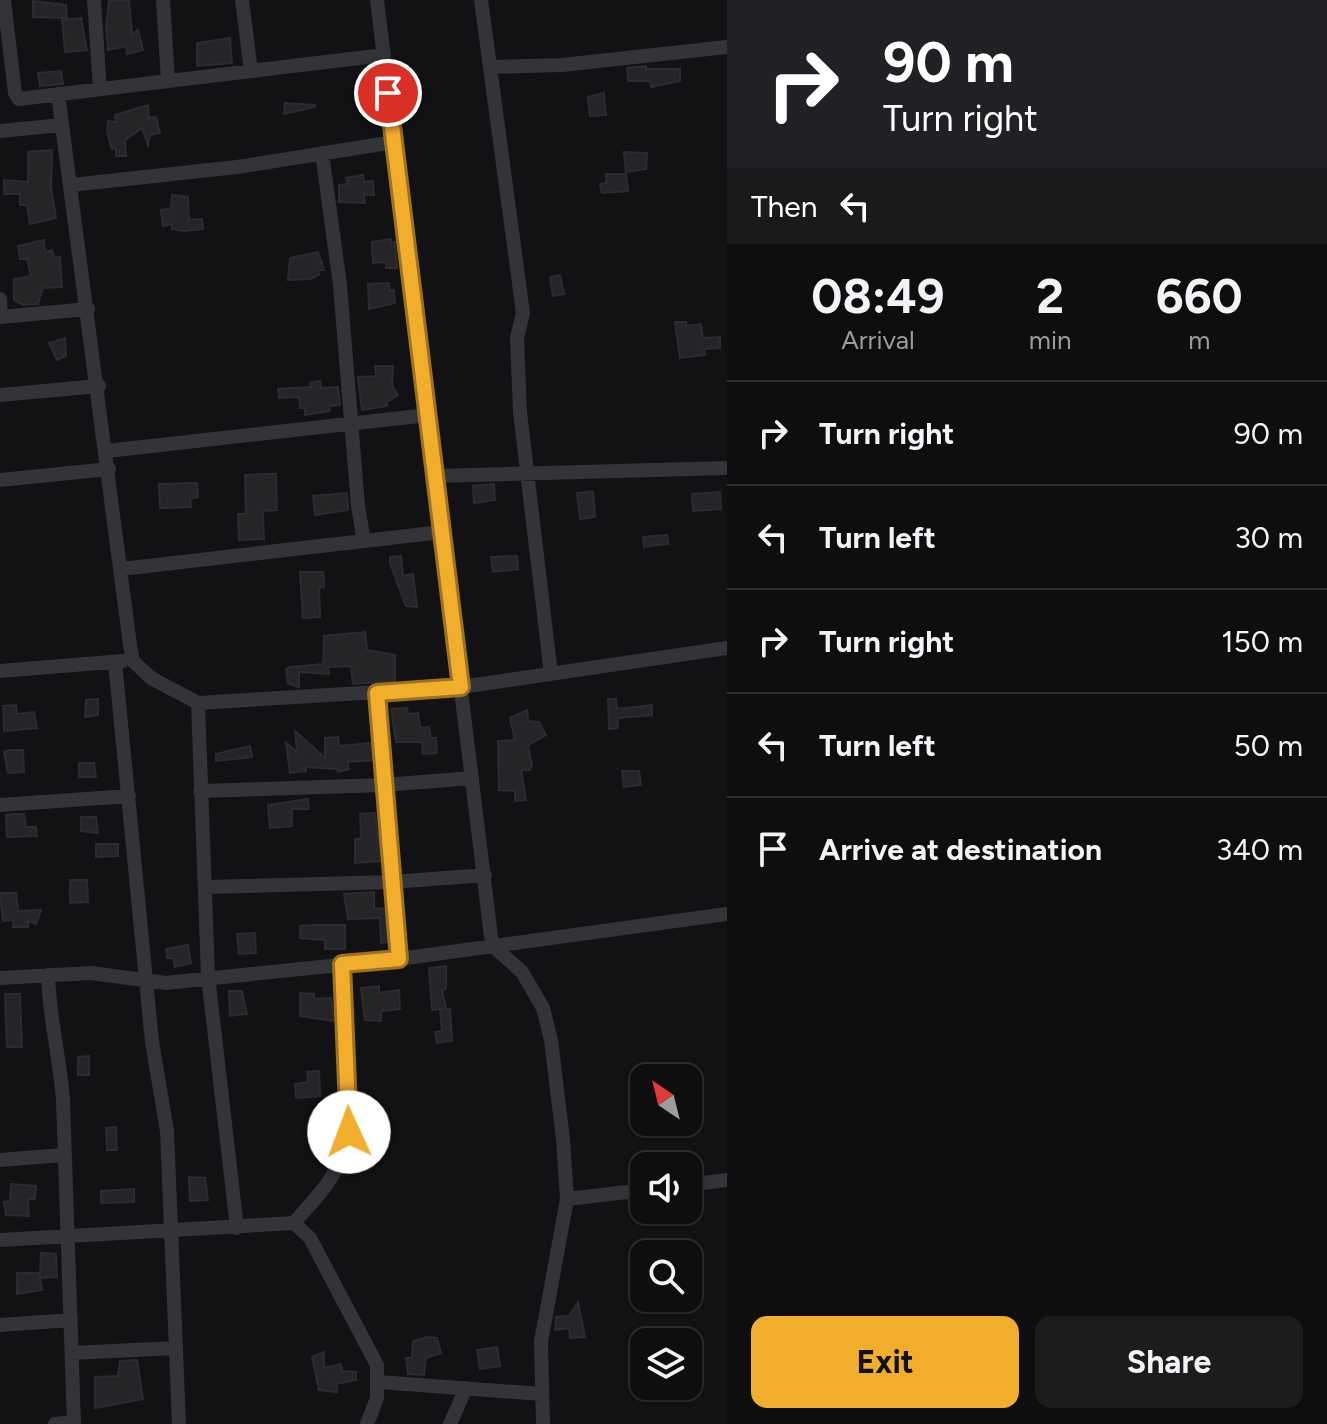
<!DOCTYPE html>
<html lang="en">
<head>
<meta charset="utf-8">
<style>
	:root { --surface:#0e0e0f; --page:#1c1c1d; --text:#f1f3f6; --muted:#9b9c9e; --line:#2e2e2f; --accent:#f1ae2d }
	body { margin:0; font-family:Figtree,sans-serif; background:var(--page); color:var(--text); height:100vh; display:flex; flex-direction:column; font-size:30px; white-space:nowrap }
	* { box-sizing:border-box; margin:0 }
	p { font-size:26px; color:var(--muted) }
	.icon { flex:none; width:44px; height:44px; fill:none; stroke:currentColor; stroke-width:2; stroke-linecap:round; stroke-linejoin:round }
	.map { position:relative; flex:1; overflow:hidden }
	.panel { display:flex; flex-direction:column; background:var(--surface); width:600px }
	.panel>* { flex:none }
	.guide { background:#202124; color:#fff; overflow:hidden }
	.needle { width:52px; rotate:325deg }
	.tools { position:absolute; left:630px; top:1064px; display:grid; gap:16px }
	.tools a { display:grid; place-items:center; width:72px; height:72px; border-radius:16px; background:var(--surface); box-shadow:0 2px 6px #0004,0 0 0 2px var(--line); font-size:40px }
	.pin { position:absolute; display:grid; place-items:center; width:68px; height:68px; color:#fff; margin:-34px; border:4px solid #fff; border-radius:50%; box-shadow:0 2px 8px #0007 }
	.me { position:absolute; width:88px; margin:-44px; rotate:358deg; stroke-linejoin:round; filter:drop-shadow(0 0 6px #0008) }
	.turn { display:flex; align-items:center; gap:28px; height:168px; padding:0 24px; font-size:36px }
	.turn .icon { width:104px; height:104px; stroke-width:2.5 }
	.turn b { display:block; font-size:56px; line-height:68px }
	.then { display:flex; align-items:center; height:76px; padding:0 24px; background:#0003; gap:16px; font-size:30px }
	.eta { display:flex; justify-content:space-evenly; align-items:center; height:136px; text-align:center }
	.eta b { font-size:48px; font-weight:700; line-height:56px }
	.cta { display:flex; gap:16px; margin-top:auto; padding:16px 24px }
	.cta a { flex:1; height:92px; border-radius:16px; background:var(--accent); color:#111; font-size:32px; font-weight:700; line-height:92px; text-align:center }
	.cta a+a { background:var(--page); color:var(--text) }
	ul { padding:0; list-style:none }
	li { display:flex; align-items:center; gap:24px; height:104px; padding:0 24px; border-top:2px solid var(--line) }
	li div { flex:1 }
	li b { display:block; font-size:30px }
	li em { font-style:normal }
	main { display:flex; flex:1; min-height:0 }
	.map>svg:first-child { display:block }
	.building { fill:#252528; stroke:#2c2c30; stroke-width:2 }
	.lines { fill:none; stroke-linecap:round; stroke-linejoin:round }
	.minor { stroke:#333439; stroke-width:14 }
	.route-casing { stroke:#9d711d; stroke-width:20 }
	.route { stroke:#f1ae2d; stroke-width:14 }
</style>
</head>
<body>
<main>
<div class="map">
<svg width="727" height="1424" viewBox="0 0 727 1424">
	<rect width="100%" height="100%" fill="#121214"/>
	<path class="building" d="M109,0H129L132,34L138,30L143,50L127,54L126,46L108,50L106,26Z
		M33,1L66,5L67,18L33,17Z
		M81,18L87,50L65,52L62,20Z
		M230,38L232,63L197,66V43Z
		M646,66V69H680V81L651,87L650,81H628L627,68Z
		M61,71L63,84L40,86L38,73Z
		M604,93L606,115L590,116L588,97Z
		M285,103L315,105V107L284,114Z
		M148,105L149,118L156,117L160,133L150,135L148,145L142,128L125,140L126,156H116V148L112,149L107,132L108,121L116,122L115,115Z
		M52,150L51,186L56,218L30,224L27,205H20V194H4V180L28,182V152Z
		M624,152L647,153L646,169L626,172Z
		M606,174H626L628,191L602,193L600,184L606,183Z
		M363,175L364,182L373,181L374,195H364L365,203L339,202V185L348,184L346,178Z
		M172,195L188,197L189,220L202,219L203,229L184,231L172,229V224L163,226L161,210L171,208Z
		M391,239V243L395,242L397,268H386L387,262L373,263L372,242Z
		M44,240L45,252L52,250L54,258L60,257L62,287L43,288L38,304L23,305L14,300V279L31,276L27,259H20L18,246Z
		M318,252L324,270H318L319,275L310,279L288,280L290,258Z
		M560,275L564,294L553,296L550,277Z
		M389,283L390,291L394,290L395,303L369,309L368,284Z
		M675,322H686V326L701,324L703,338L720,337V348L704,349L705,355L680,358Z
		M65,338L66,356L57,360L49,343Z
		M375,366H393L392,386L398,395L387,402V406L362,410L358,377L376,376Z
		M320,381L321,388L338,387L340,405L329,406L330,411L305,415V408H300L299,397L279,398L278,389L311,387L310,383Z
		M264,474H276L277,510L263,511L264,539L239,540L238,514H246L245,475Z
		M197,483L198,497L190,499L191,507L160,508L159,484Z
		M494,484L495,500L474,503L473,486Z
		M593,491L595,517L580,519L577,493Z
		M720,492L721,509L693,511L692,494Z
		M347,493L348,510L315,515L313,496Z
		M667,535L668,544L644,547L643,537Z
		M401,556L403,576L413,574L417,607L406,606L390,563V557Z
		M517,556L518,569L493,572L491,557Z
		M300,572H323L324,587L319,588L320,617L303,618Z
		M365,632L367,650L395,655V681L353,684L351,666L328,667L329,674L299,672V687L288,683L286,669L290,667L323,664L324,636Z
		M98,699V715L85,717L86,700Z
		M608,699H616L617,709L652,705V715L618,718V728L609,729Z
		M16,705L17,714L34,712L37,728L4,731L3,706Z
		M407,708L408,714L418,713L420,728L429,727L431,738H436L437,753L423,754L422,742H396L391,709Z
		M527,710L528,721L539,722L546,735L528,745L532,765L530,770H521L526,800L515,801V791L499,790L498,741L515,740L510,718Z
		M295,731L325,758V738L338,737L339,746L371,743L373,760L347,762L349,769L338,772L337,769L306,767V771L290,773L286,743L297,752Z
		M250,746L252,757L216,761V754Z
		M10,750H23L24,772L8,773L4,752Z
		M79,763H94L96,777H79Z
		M622,771H639L641,785L624,787Z
		M308,799L309,809H292V826L270,828L268,805Z
		M375,813L381,861L355,863V839H361L360,814Z
		M14,814H24L26,827H36L37,836L7,837L6,815Z
		M81,817H96L98,833L81,831Z
		M96,844H118V856L96,857Z
		M70,880H87L88,902L70,903Z
		M374,892V908L385,909L388,942L381,943L380,918L348,919L344,894Z
		M0,893H16L18,911L41,910L36,924L28,921V927H13L14,920L3,921Z
		M315,925H345V949H325V940L300,938V926Z
		M255,933L256,953L239,954L237,934Z
		M188,945L191,963L175,967L173,958H167L166,949Z
		M446,966V989L442,990L446,1008L432,1010L429,968Z
		M379,986V993L399,990L400,1009L381,1011V1021L365,1020L361,988Z
		M229,991H242L247,1014L230,1016Z
		M300,993L314,994V999L331,998L334,1021L300,1016Z
		M5,994H20L22,1047H7Z
		M450,1009L452,1041L437,1043L435,1032L442,1031L440,1010Z
		M89,1056V1075H78V1057Z
		M319,1071L320,1096L296,1098L295,1084L308,1082L307,1072Z
		M116,1127L117,1150H107L106,1128Z
		M189,1177L205,1178L208,1200L190,1201Z
		M11,1184L36,1186L35,1199H28L29,1216L6,1215L4,1202L10,1201Z
		M134,1189V1202L101,1203V1191Z
		M41,1253L56,1254L57,1277L40,1278L42,1290L17,1294V1273H39L40,1277Z
		M578,1302L585,1337L570,1338L569,1328L555,1330L556,1317L569,1316Z
		M679,1328L682,1342H638L637,1333Z
		M427,1337L437,1338L441,1353L426,1358L424,1375L408,1374L406,1358H412L413,1341Z
		M497,1347L500,1366L480,1369L477,1350Z
		M324,1352V1368L341,1364L342,1371L356,1372V1380L336,1384L337,1392L319,1390L312,1357Z
		M137,1360L143,1399L95,1408V1377L118,1376L120,1361Z"/>
	<g class="lines">
		<path class="minor" d="M4,0L15,93L19,99L384,55
			M94,0L100,89
			M163,0L168,81
			M242,0L251,71
			M377,0L492,945L522,972L543,1008L551,1040L563,1139L567,1199L541,1342L543,1424
			M481,0L523,313L517,338L520,412L551,674
			M491,67L562,65L727,47
			M58,94L130,645L133,661L151,678L198,703L461,687L727,648
			M0,131L62,125
			M322,153L340,285L358,506L364,541
			M71,185L237,167L394,142
			M0,299L1,317
			M0,317L88,309
			M0,395L99,386
			M107,451L428,415
			M435,476L727,468
			M0,480L109,469
			M121,569L442,532
			M115,662L152,1042L167,1131L179,1424
			M0,671L123,661
			M377,693L399,959
			M198,703L208,976L237,1228
			M200,791L384,785L472,778
			M0,805L129,796
			M205,887L392,882L485,875
			M48,975C49,1017 60,1058 63,1100L74,1424
			M0,978L91,973L166,983L184,981L399,959L727,914
			M0,1160L63,1155
			M688,1185L727,1180
			M567,1199L644,1190
			M294,1223C311,1203 331,1184 341,1159C358,1118 344,1012 342,964
			M0,1240L294,1223L310,1238L377,1365V1398L367,1424
			M0,1325L71,1320
			M72,1353L175,1348
			M379,1382L542,1394
			M55,1424L74,1422
			M450,1424L466,1388"/>
	</g>
	<g class="lines">
		<defs>
			<path id="route" d="M349,1132L342,964L399,959L377,693L461,687L388,93"/>
		</defs>
		<use href="#route" class="route-casing"/>
		<use href="#route" class="route"/>
	</g>
</svg>
<div class="tools">
<a><svg class="needle" viewBox="-14 -14 28 28"><path d="M0-13l5 13h-10z" fill="#e53935"/><path d="M0 13l5-13h-10z" fill="#9b9c9e"/></svg></a>
<a><svg class="icon" aria-label="sound" viewBox="0 0 24 24"><path d="M4 9h4l5-4v14l-5-4H4zM17 9q2 3 0 6"/></svg></a>
<a><svg class="icon" aria-label="search" viewBox="0 0 24 24"><circle cx="10" cy="10" r="6"/><path d="M15 15l6 6"/></svg></a>
<a><svg class="icon" aria-label="layers" viewBox="0 0 24 24"><path d="M12 4l9 5-9 5-9-5zM3 14l9 5 9-5"/></svg></a>
</div>
<div class="pin" style="left:388px;top:93px;background:#d93025"><svg class="icon" aria-label="arrive" viewBox="0 0 24 24"><path d="M6 21V4h12l-3 4 3 4H6"/></svg></div>
<svg class="me" style="left:349px;top:1132px" viewBox="-20 -20 40 40"><circle r="19" fill="#fff"/><path d="M0-13L10 11 0 6-10 11z" fill="#f1ae2d"/></svg>
</div>
<section class="panel">
<div class="guide">
<div class="turn"><svg class="icon" aria-label="right" viewBox="0 0 24 24"><path d="M7 20v-9h11M14 6l5 5-5 5"/></svg><div><b>90 m</b>Turn right</div></div>
<div class="then">Then<svg class="icon" aria-label="left" viewBox="0 0 24 24"><path d="M17 20v-9H6M10 6l-5 5 5 5"/></svg></div>
</div>
<div class="eta">
<div><b>08:49</b><p>Arrival</p></div>
<div><b>2</b><p>min</p></div>
<div><b>660</b><p>m</p></div>
</div>
<ul>
<li><svg class="icon" aria-label="right" viewBox="0 0 24 24"><path d="M7 20v-9h11M14 6l5 5-5 5"/></svg><div><b>Turn right</b></div><em>90 m</em></li>
<li><svg class="icon" aria-label="left" viewBox="0 0 24 24"><path d="M17 20v-9H6M10 6l-5 5 5 5"/></svg><div><b>Turn left</b></div><em>30 m</em></li>
<li><svg class="icon" aria-label="right" viewBox="0 0 24 24"><path d="M7 20v-9h11M14 6l5 5-5 5"/></svg><div><b>Turn right</b></div><em>150 m</em></li>
<li><svg class="icon" aria-label="left" viewBox="0 0 24 24"><path d="M17 20v-9H6M10 6l-5 5 5 5"/></svg><div><b>Turn left</b></div><em>50 m</em></li>
<li><svg class="icon" aria-label="arrive" viewBox="0 0 24 24"><path d="M6 21V4h12l-3 4 3 4H6"/></svg><div><b>Arrive at destination</b></div><em>340 m</em></li>
</ul>
<div class="cta"><a>Exit</a><a>Share</a></div>
</section>
</main>
</body>
</html>
